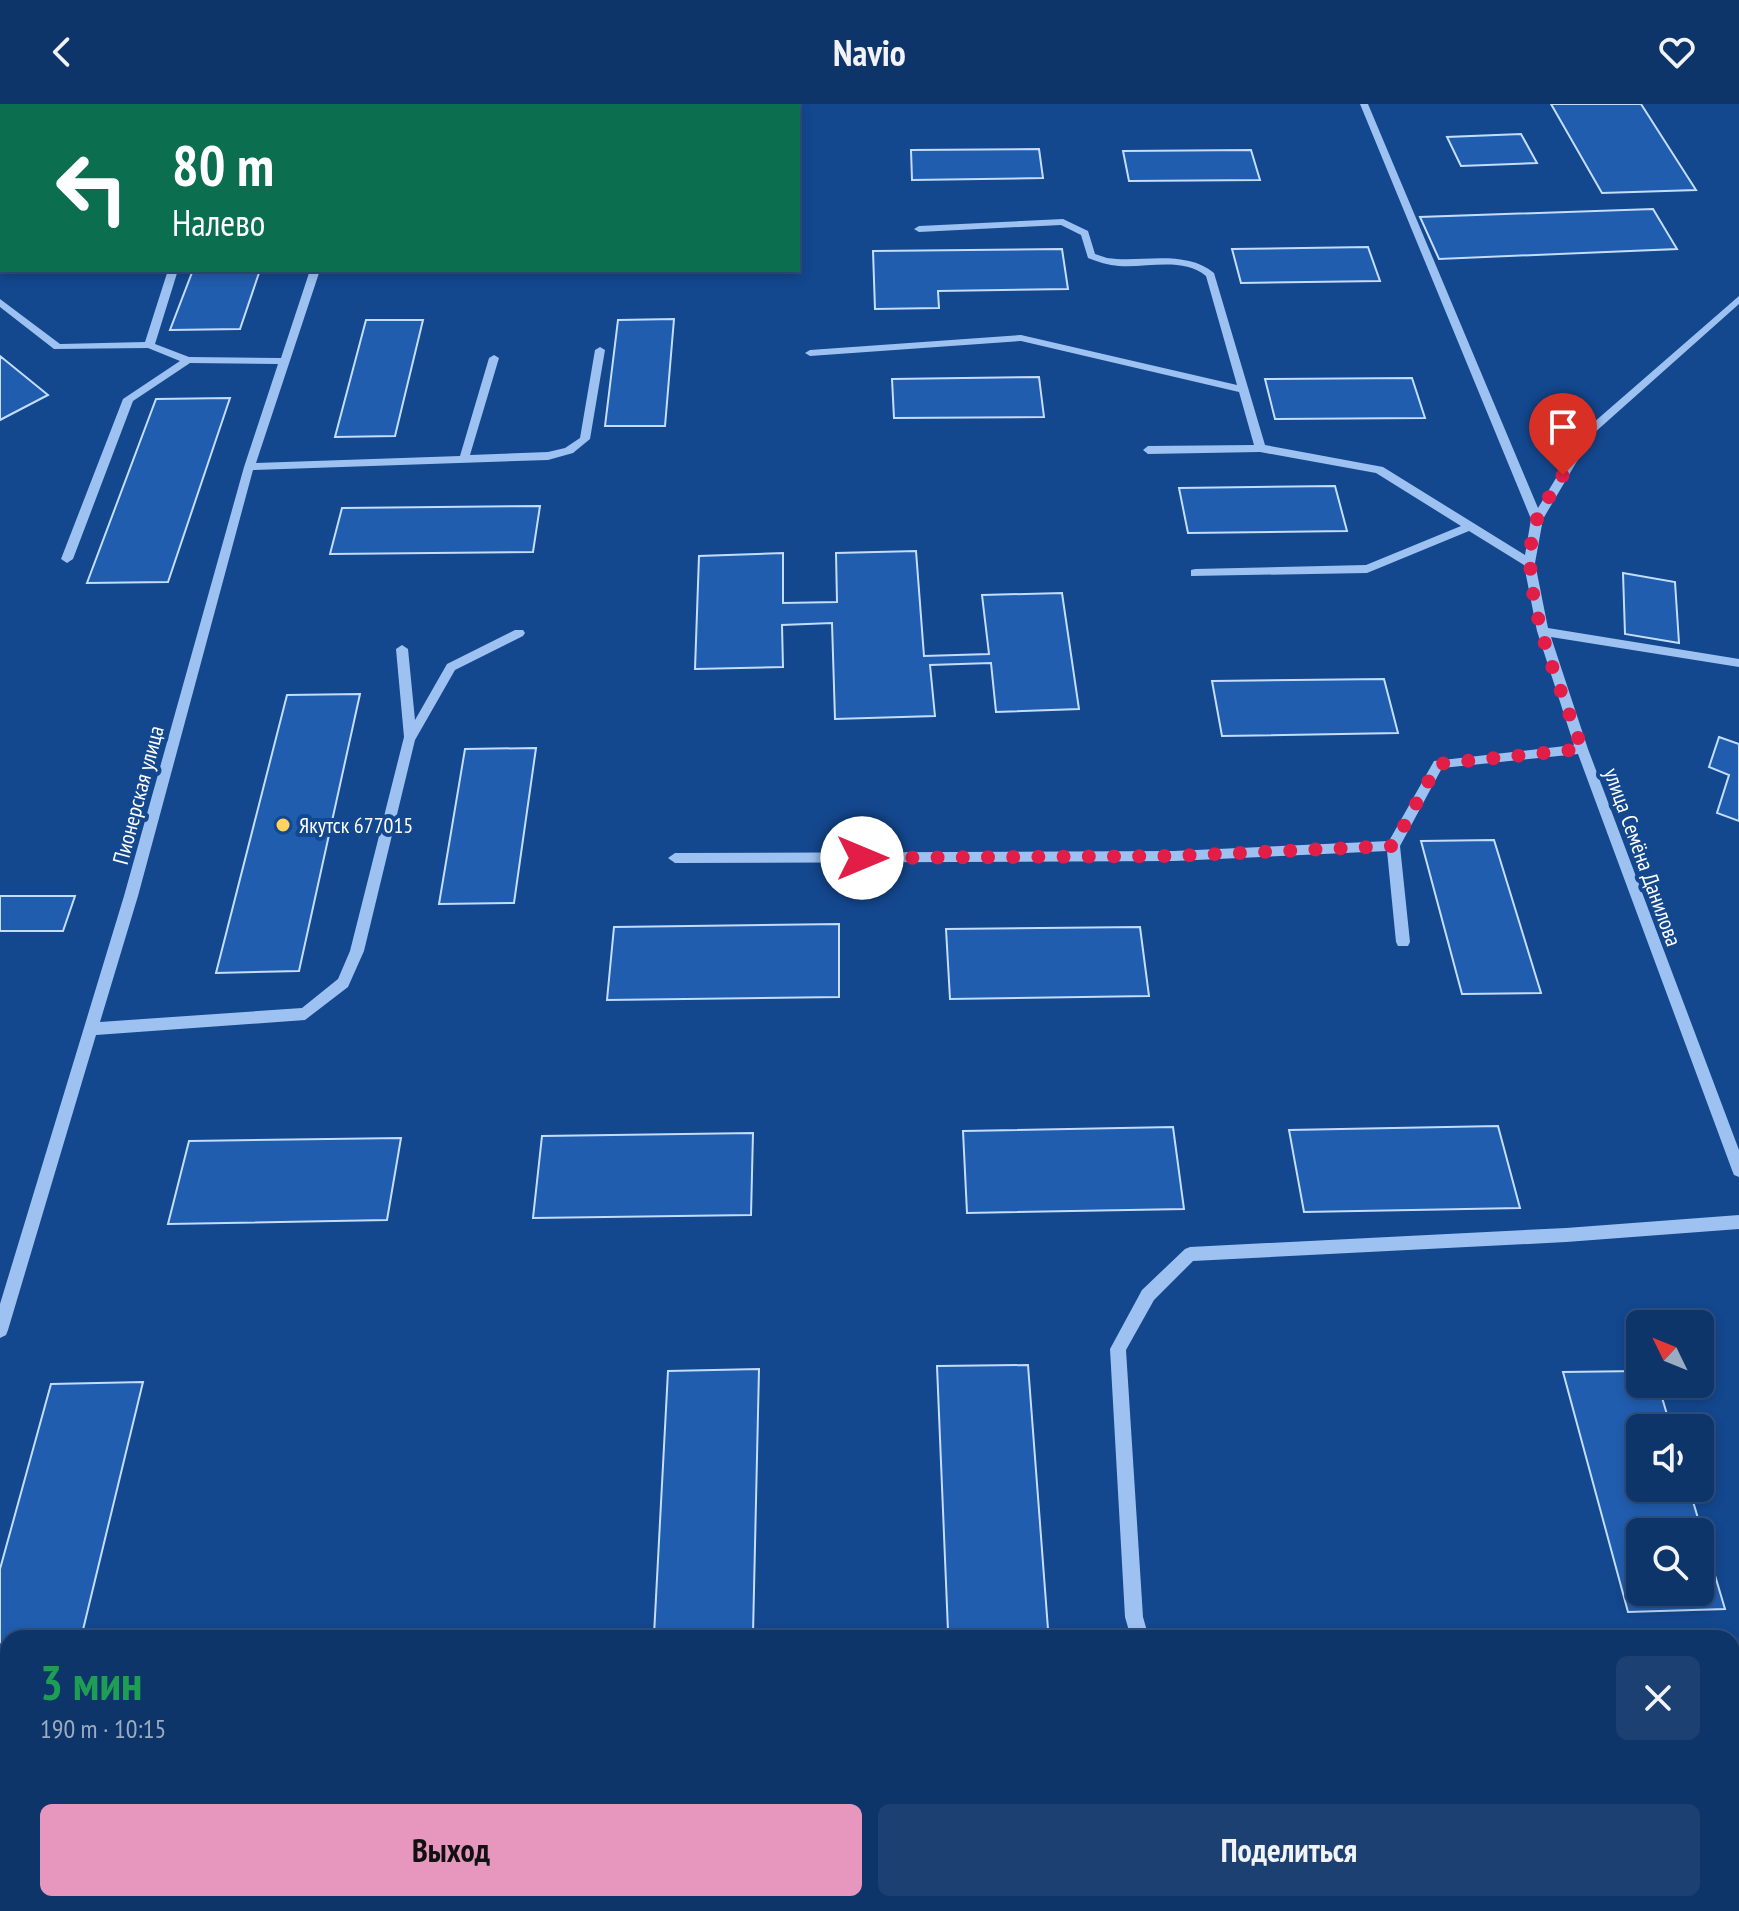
<!DOCTYPE html>
<html lang="ru">
<head>
<meta charset="utf-8">
<style>
	:root { --surface:#0e356a; --page:#1c4072; --text:#f1f3f6; --muted:#9babc1; --line:#2e507e; --accent:#e797bd }
	body { margin:0; font-family:"PT Sans Narrow",sans-serif; background:var(--page); color:var(--text); height:100vh; display:flex; flex-direction:column; font-size:30px; white-space:nowrap }
	* { box-sizing:border-box; margin:0 }
	p { font-size:26px; color:var(--muted) }
	.icon { flex:none; width:44px; height:44px; fill:none; stroke:currentColor; stroke-width:2; stroke-linecap:round; stroke-linejoin:round }
	.map { position:relative; flex:1; overflow:hidden }
	.sheet { position:absolute; left:0px; top:1526px; width:1740px; height:282px; display:flex; flex-direction:column; background:var(--surface); border-radius:24px 24px 0 0; box-shadow:0 4px 12px #0003,0 0 0 2px var(--line) }
	.sheet>* { flex:none }
	.guide { position:absolute; left:0px; top:0px; width:800px; height:168px; box-shadow:0 4px 12px #0003,0 0 0 2px var(--line); background:#0b6e4f; color:#fff; overflow:hidden }
	.needle { width:52px; rotate:313deg }
	.buttons { position:absolute; left:1626px; top:1206px; display:grid; gap:16px }
	.buttons a { display:grid; place-items:center; width:88px; height:88px; border-radius:12px; background:var(--surface); box-shadow:0 4px 12px #0003,0 0 0 2px var(--line); font-size:40px }
	.pin { position:absolute; display:grid; place-items:center; width:68px; height:68px; color:#fff; margin:-82px -34px; border-radius:50% 50% 50% 0; rotate:-45deg; box-shadow:0 0 8px #0007 }
	.pin .icon { rotate:45deg }
	.me { position:absolute; width:88px; margin:-44px; rotate:90deg; stroke-linejoin:round; filter:drop-shadow(0 0 6px #0008) }
	.turn { display:flex; align-items:center; gap:28px; height:168px; padding:0 40px; font-size:36px }
	.turn .icon { width:104px; height:104px; stroke-width:2.5 }
	.turn b { display:block; font-size:56px; line-height:68px }
	.round { display:grid; place-items:center; flex:none; width:84px; height:84px; border-radius:12px; background:var(--page) }
	.summary { display:flex; align-items:center; justify-content:space-between; height:136px; padding:0 40px }
	h1 { font-size:48px; font-weight:600; line-height:60px; color:#1e9e55 }
	.cta { display:flex; gap:16px; margin-top:auto; padding:16px 40px }
	.cta a { flex:1; height:92px; border-radius:12px; background:var(--accent); color:#111; font-size:32px; font-weight:600; line-height:92px; text-align:center }
	.cta a+a { background:var(--page); color:var(--text) }
	header { display:flex; justify-content:space-between; align-items:center; height:104px; padding:0 40px; background:var(--surface); font-size:36px; font-weight:600 }
	.map>svg:first-child { display:block }
	.building { fill:#215dae; stroke:#c4ddfc; stroke-width:2; fill-rule:evenodd }
	.lines { fill:none; stroke-linecap:round; stroke-linejoin:round }
	.minor { fill:#9dc2f1; fill-rule:evenodd }
	.route { stroke:#e11d48; stroke-width:14; stroke-dasharray:0 25.2 }
	.poi-dot { fill:#ffd35d; stroke:#13478e; stroke-width:3 }
	.labels { text-anchor:middle; stroke-width:8; stroke-linejoin:round; paint-order:stroke }
	.street-label { font-size:22px; fill:#fff; stroke:#13478e }
	.poi-label { font-size:22px; fill:#fff; stroke:#13478e; text-anchor:start }
</style>
</head>
<body>
<header><svg class="icon" aria-label="back" viewBox="0 0 24 24"><path d="M15 5l-7 7 7 7"/></svg>Navio<svg class="icon" aria-label="heart" viewBox="0 0 24 24"><path d="M12 20l-8-8c-3-5 5-10 8-4 3-6 11-1 8 4z"/></svg></header>
<div class="map">
<svg width="1739" height="1807" viewBox="0 0 1739 1807">
	<rect width="100%" height="100%" fill="#13478e"/>
	<path class="building" d="M1551,0H1641L1696,86L1602,89Z
		M1521,30L1537,59L1461,62L1447,33Z
		M1039,45L1043,74L912,76L911,46Z
		M1251,46L1260,76L1129,77L1123,47Z
		M1653,105L1677,145L1439,155L1420,113Z
		M1368,143L1380,177L1241,179L1232,145Z
		M1062,145L1068,185L938,187L939,204L875,205L873,147Z
		M193,166H260L240,225L170,226Z
		M674,215L665,322H605L618,216Z
		M366,216H423L395,332L335,333Z
		M0,252L48,291L0,316Z
		M1039,273L1044,313L894,314L892,275Z
		M1412,274L1425,314L1275,315L1265,275Z
		M230,294L168,478L87,479L156,295Z
		M1335,382L1347,427L1188,429L1179,384Z
		M540,402L533,448L330,450L342,404Z
		M916,447L924,552L989,550L982,491L1062,489L1079,605L996,608L991,559L930,561L935,612L835,615L832,519L782,521L783,563L695,565L699,452L783,449V499L837,498L836,449Z
		M1623,469L1675,478L1679,539L1625,530Z
		M1384,575L1398,629L1222,632L1212,577Z
		M360,590L299,867L216,869L287,591Z
		M1719,633L1739,640V717L1717,709L1729,671L1709,663Z
		M536,644L514,799L439,800L465,645Z
		M1494,736L1541,889L1462,890L1421,737Z
		M0,792H75L63,827H0Z
		M839,820V893L607,896L614,823Z
		M1140,823L1149,892L950,895L946,825Z
		M1498,1022L1520,1104L1304,1108L1289,1026Z
		M1173,1023L1184,1105L967,1109L963,1027Z
		M753,1029L751,1111L533,1114L542,1032Z
		M401,1034L387,1116L168,1120L189,1037Z
		M1028,1261L1048,1525L948,1527L937,1262Z
		M759,1265L753,1530L654,1531L668,1267Z
		M1640,1267V1280H1658L1671,1324H1640V1384H1689L1725,1505L1628,1508L1563,1268ZM1640,1428H1700V1488H1640Z
		M143,1278L81,1534H8V1547H0V1465L51,1280Z
		M457,1800H732V1807H456Z
		M1005,1800H1281L1282,1807H1006Z
		M1437,1800H1712L1714,1807H1438Z"/>
	<g class="lines">
		<path class="minor" d="M371,0H379L378,2H370Z
			M620,0H628L627,2H619Z
			M1360,0H1368L1538,404L1585,326L1739,192V200L1593,330L1543,415L1535,459L1548,524L1739,555V563L1551,533L1588,645L1739,1046V1073L1734,1071L1732,1066L1578,650L1442,664L1400,742L1410,838L1408,842H1398L1396,838L1387,747L1174,757L675,759L668,754L675,749L1174,747L1389,737L1434,657L1574,641L1537,527L1524,461L1469,427L1367,469L1191,472V466L1195,465L1366,461L1461,422L1376,369L1260,348L1148,350L1143,346L1148,342L1254,341L1239,288L1021,237L810,252L805,249L810,246L1021,231L1237,281L1206,172C1183,153 1148,164 1119,162C1108,161 1098,158 1088,154L1081,131L1061,121L919,128L914,125L919,122L1063,115L1088,127L1095,150L1107,154C1141,159 1185,145 1214,169L1265,341L1383,363L1525,451L1531,415Z
			M2,154V161L0,162V155Z
			M168,166H178L155,240L189,253L281,254L310,166H320L256,359L460,352L489,254L494,251L499,254L470,351L548,348L565,344L580,334L595,246L600,243L605,246L590,335L573,349L548,356L253,366L138,792L100,918L302,904L338,875L350,847L404,633L396,545L402,541L408,545L415,616L447,560L515,526H523L525,529L523,532L455,566L415,636L364,847L348,883L305,916L96,931L8,1226L6,1231L0,1234V1200L124,792L244,363L278,260L190,259L133,297L73,455L67,459L61,455L123,295L180,257L148,244L54,245L0,203V195L60,240L145,238Z
			M1739,1111V1125L1566,1138L1193,1157L1154,1196L1126,1246L1143,1513L1149,1534H1131L1125,1513L1110,1245L1142,1186L1185,1145L1190,1143L1566,1124Z
			M1739,1593V1611L1732,1612V1594Z
			M895,1800H915V1807H895Z"/>
	</g>
	<g class="lines">
		<path class="route" d="M862,754L1174,752L1393,742L1438,660L1582,645C1561,584 1511,475 1538,413C1544,399 1555,385 1563,371"/>
	</g>
	<circle class="poi-dot" cx="283" cy="721" r="8"/>
	<g class="labels">
		<g class="street-label">
			<text transform="translate(138 691) rotate(-75)" y="8">Пионерская улица</text>
			<text transform="translate(1643 753) rotate(70)" y="8">улица Семёна Данилова</text>
		</g>
		<g class="poi-label">
			<text x="299" y="729">Якутск 677015</text>
		</g>
	</g>
</svg>
<div class="buttons">
<a><svg class="needle" viewBox="-14 -14 28 28"><path d="M0-13l5 13h-10z" fill="#e53935"/><path d="M0 13l5-13h-10z" fill="#9babc1"/></svg></a>
<a><svg class="icon" aria-label="sound" viewBox="0 0 24 24"><path d="M4 9h4l5-4v14l-5-4H4zM17 9q2 3 0 6"/></svg></a>
<a><svg class="icon" aria-label="search" viewBox="0 0 24 24"><circle cx="10" cy="10" r="6"/><path d="M15 15l6 6"/></svg></a>
</div>
<div class="pin" style="left:1563px;top:371px;background:#d93025"><svg class="icon" aria-label="arrive" viewBox="0 0 24 24"><path d="M6 21V4h12l-3 4 3 4H6"/></svg></div>
<svg class="me" style="left:862px;top:754px" viewBox="-20 -20 40 40"><circle r="19" fill="#fff"/><path d="M0-13L10 11 0 6-10 11z" fill="#e11d48"/></svg>
<div class="guide">
<div class="turn"><svg class="icon" aria-label="left" viewBox="0 0 24 24"><path d="M17 20v-9H6M10 6l-5 5 5 5"/></svg><div><b>80 m</b>Налево</div></div>
</div>
<section class="sheet">
<div class="summary"><div><h1>3 мин</h1><p>190 m · 10:15</p></div><a class="round"><svg class="icon" aria-label="close" viewBox="0 0 24 24"><path d="M6 6l12 12M18 6L6 18"/></svg></a></div>
<div class="cta"><a>Выход</a><a>Поделиться</a></div>
</section>
</div>
</body>
</html>
